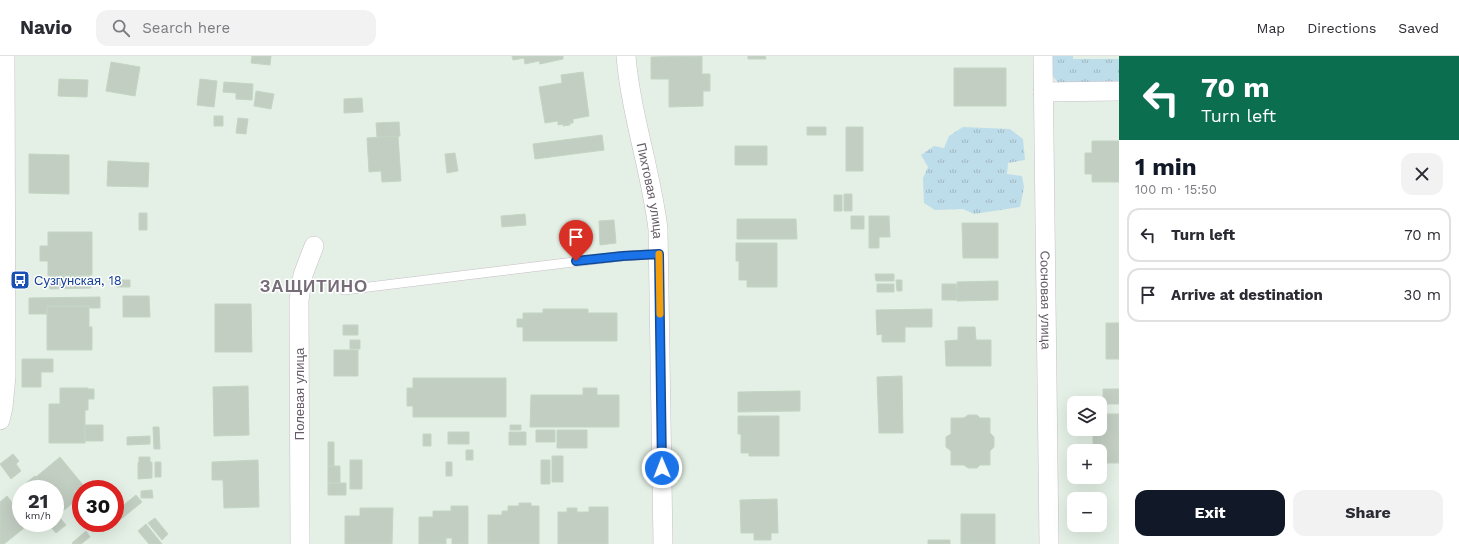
<!DOCTYPE html>
<html lang="en">
<head>
<meta charset="utf-8">
<style>
	:root { --surface:#fff; --page:#f2f2f3; --text:#2b2b33; --muted:#7c7c81; --line:#e1e1e2; --accent:#111827 }
	body { margin:0; font-family:"Work Sans",sans-serif; background:var(--page); color:var(--text); height:100vh; display:flex; flex-direction:column; font-size:15px; white-space:nowrap }
	* { box-sizing:border-box; margin:0 }
	p { font-size:13px; color:var(--muted) }
	.icon { flex:none; width:22px; height:22px; fill:none; stroke:currentColor; stroke-width:2; stroke-linecap:round; stroke-linejoin:round }
	.map { position:relative; flex:1; overflow:hidden }
	.sheet { display:flex; flex-direction:column; background:var(--surface); width:340px }
	.sheet>* { flex:none }
	.guide { background:#0b6e4f; color:#fff; overflow:hidden }
	.controls { position:absolute; left:1067px; top:340px; display:grid; gap:8px }
	.controls a { display:grid; place-items:center; width:40px; height:40px; border-radius:8px; background:var(--surface); box-shadow:0 4px 16px #0002; font-size:20px }
	.speed { position:absolute; left:12px; top:424px; display:flex; gap:8px; font-size:20px; font-weight:700; text-align:center }
	.speed>* { display:grid; place-content:center; width:52px; height:52px; border-radius:50%; background:var(--surface); box-shadow:0 4px 16px #0002; line-height:1 }
	.speed small { font-size:10px; font-weight:400 }
	.speed .limit { border:6px solid #d22; background:#fff; color:#111 }
	.pin { position:absolute; display:grid; place-items:center; width:34px; height:34px; color:#fff; margin:-41px -17px; border-radius:50% 50% 50% 0; rotate:-45deg; box-shadow:0 0 4px #0007 }
	.pin .icon { rotate:45deg }
	.me { position:absolute; width:44px; margin:-22px; rotate:359deg; stroke-linejoin:round; filter:drop-shadow(0 0 3px #0008) }
	.turn { display:flex; align-items:center; gap:14px; height:84px; padding:0 16px; font-size:18px }
	.turn .icon { width:52px; height:52px; stroke-width:2.5 }
	.turn b { display:block; font-size:28px; line-height:34px }
	.round { display:grid; place-items:center; flex:none; width:42px; height:42px; border-radius:12px; background:var(--page) }
	.summary { display:flex; align-items:center; justify-content:space-between; height:68px; padding:0 16px }
	h1 { font-size:24px; font-weight:700; line-height:30px; color:var(--accent) }
	.cta { display:flex; gap:8px; margin-top:auto; padding:8px 16px }
	.cta a { flex:1; height:46px; border-radius:12px; background:var(--accent); color:#fff; font-size:16px; font-weight:700; line-height:46px; text-align:center }
	.cta a+a { background:var(--page); color:var(--text) }
	ul { padding:0; list-style:none }
	li { display:flex; align-items:center; gap:12px; height:54px; margin:0 8px 6px; padding:0 8px; border:2px solid var(--line); border-radius:12px }
	li div { flex:1 }
	li b { display:block; font-size:15px }
	li em { font-style:normal }
	header { display:flex; align-items:center; gap:24px; box-sizing:border-box; height:56px; padding:0 20px; background:var(--surface); border-bottom:1px solid var(--line) }
	header strong { font-size:19px }
	nav { display:flex; gap:22px; margin-inline-start:auto; font-size:14px }
	.search { width:280px; height:36px; background:var(--page); display:flex; align-items:center; gap:10px; box-sizing:border-box; padding:0 14px; border-radius:12px; color:var(--muted); font-size:15px }
	main { display:flex; flex:1; min-height:0 }
	.map>svg:first-child { display:block }
	.grass { fill:url(#grass-tufts) }
	.building { fill:#c3cec3; stroke:#c2d5c2 }
	.lines { fill:none; stroke-linecap:round; stroke-linejoin:round }
	.lane-casing { stroke:#c6bec6; stroke-width:10 }
	.street-casing { stroke:#c6bec6; stroke-width:20 }
	.lane { stroke:#fff; stroke-width:9 }
	.street { stroke:#fff; stroke-width:19 }
	.route-casing { stroke:#114b97; stroke-width:10 }
	.route { stroke:#1a73e8; stroke-width:7 }
	.slow { stroke:#f59e0b; stroke-width:7 }
	.labels { text-anchor:middle; stroke-width:3; stroke-linejoin:round; paint-order:stroke }
	.street-label { font-size:13px; fill:#655c66; stroke:#fff }
	.transit-label { font-size:13px; fill:#164399; stroke:#fff; text-anchor:start }
	.district-label { font-size:17px; font-weight:bold; letter-spacing:1px; fill:#766d78; stroke:#fff }
</style>
</head>
<body>
<header>
<strong>Navio</strong>
<div class="search"><svg class="icon" aria-label="search" viewBox="0 0 24 24"><circle cx="10" cy="10" r="6"/><path d="M15 15l6 6"/></svg>Search here</div>
<nav><a>Map</a><a>Directions</a><a>Saved</a></nav>
</header>
<main>
<div class="map">
<svg width="1119" height="488" viewBox="0 0 1119 488">
	<defs>
		<pattern id="grass-tufts" width="24" height="20" patternUnits="userSpaceOnUse"><rect width="24" height="20" fill="#beddea"/><path d="M3 7l-1-3M5 7V3M7 7l1-3M15 17l-1-3M17 17v-4M19 17l1-3" fill="none" stroke="#9eb6c1"/></pattern>
	</defs>
	<rect width="100%" height="100%" fill="#e4f0e5"/>
	<path class="grass" d="M1050,0H1073V3H1119V28L1059,27C1050,19 1050,12 1050,0Z
		M963,71L1010,73L1023,83L1025,104L1008,107L1007,118L1022,120L1024,131L1020,151L974,158L963,153L935,154L924,147L923,122L928,111L921,99L934,90L944,92L949,80Z"/>
	<path class="building" d="M252,0H271L270,9L251,7Z
		M512,0H563V3L540,8L539,5L525,8L524,2L513,4Z
		M702,0V18H710V35H703V50L669,51V23H651V1Z
		M748,0H765L766,3H748Z
		M111,6L140,11L135,40L106,35Z
		M954,12H1006V50H954Z
		M583,16L589,60L573,63V67H570V69L563,70V68L558,69V65L545,67L539,31L562,27L561,19Z
		M59,23L88,24L87,41L58,40Z
		M200,23L217,25L214,51L197,49Z
		M224,26L253,28L252,44L236,43V37L223,36Z
		M256,35L274,38L271,53L254,50Z
		M362,42L363,56L344,57V43Z
		M214,60H223V70H214Z
		M238,62L248,63L246,78L236,77Z
		M399,66L400,80L377,81L376,67Z
		M807,71H826V79H807Z
		M846,71H863V115H846Z
		M602,79L604,94L535,103L533,88Z
		M398,80L401,125L382,126L381,115L369,116L367,82Z
		M1092,85H1119V126H1092V118H1085V97H1092Z
		M735,90H767V109H735Z
		M455,97L458,115L447,117L445,98Z
		M29,98L69,99V138L29,137Z
		M108,105L149,107L148,131L107,130Z
		M844,138H852V155H844Z
		M834,139H842V155H834Z
		M139,157H147V174H139Z
		M525,158L526,169L502,171L501,160Z
		M851,160H864V173H851Z
		M869,160H889L890,181H879V192H869Z
		M737,163H796L797,183H737Z
		M614,164L616,187L600,189L599,165Z
		M962,167H998V202H963Z
		M48,176H92V219L48,220V205H40V190H48Z
		M736,187H777V231H747V224H739V205H736Z
		M875,218H894V225H876Z
		M49,220H90L91,232L50,233Z
		M117,224H130V231H117Z
		M896,224H902V235H897Z
		M998,225V244L957,245V226Z
		M877,228H894V236H877Z
		M942,228H956L957,244H942Z
		M123,240H149L150,261H123Z
		M100,241V252H89V250H47V258H29V242Z
		M215,248H251L252,296H215Z
		M47,250H89V271H92V294H47Z
		M543,253H588V257H617V285H523V271H517V263H523V257H543Z
		M932,253V271H905V286H882V278L877,279L876,254Z
		M1106,267H1119V303H1106Z
		M343,269H358V279H343Z
		M958,271H975L976,284H991V310H946L945,285L958,284Z
		M350,284H360V293H350Z
		M334,294H358V320H334Z
		M22,303H53V316H41V331H22Z
		M902,320L903,377H879L877,321Z
		M413,322H506V361H413V350H407V332H413Z
		M248,330L249,379L214,380L213,331Z
		M60,332H88V333H94V343H88V354H85V387H49V348H60Z
		M583,332H597V339H619V371H530L531,339H583Z
		M1103,333H1119V348H1103Z
		M800,335V355L738,356V336Z
		M1102,358H1119V407H1100V395H1093V375H1102Z
		M968,359H977L980,362H990V377L994,381V391L990,395V409H980L977,412H968L964,409H951V395L946,391V381L951,378V362H964Z
		M738,360H779V400H749V397H741V378H738Z
		M85,369H103V385H85Z
		M510,369H521V374H510Z
		M153,371H159L160,393H154Z
		M536,374H555V386H536Z
		M557,374H587V392H557Z
		M448,376H469V388H448Z
		M509,376H526V389H509Z
		M423,378H431V390H423Z
		M150,380V388L127,389V381Z
		M328,386H334V410H328Z
		M466,394H473V404H466Z
		M13,398L19,405L16,408L21,415L11,423L0,408Z
		M552,400H563V426H552Z
		M60,401L83,429L74,436L79,442L63,455L55,444V433H46L36,421Z
		M139,401H150V406H152V422L138,423V407L139,406Z
		M258,404L259,451L224,452L223,424H212V406Z
		M350,404H362V433H350Z
		M541,404H550V428H541Z
		M155,406H161V421H155Z
		M446,406H452V420H446Z
		M328,410H340V427H328Z
		M35,420L45,433H30L26,427Z
		M328,427H346V439H328Z
		M152,434L153,442H141V435Z
		M136,439L142,446L120,464L115,456Z
		M7,440L21,458V467H28L29,468L4,488H0V446Z
		M777,443L778,477H771V484H754V477H741L740,444Z
		M519,447H531V450H539V488H488V459H502V455H508V450H519Z
		M451,450H468V488H452V482H446V488H419V461H433V455H451Z
		M589,451H608V488H558V456H567V452H577V456H589Z
		M360,452H393L392,488H345V460H360Z
		M55,456L66,469L56,477L47,467H55Z
		M961,458H995V488H961Z
		M155,462L168,478L162,484L148,467Z
		M146,468L162,488H149L138,475Z
		M86,475L90,481L81,488H73L72,487Z
		M928,484H950V488H928Z"/>
	<g class="lines">
		<defs>
			<path id="lane" d="M344,234L623,200L659,198"/>
			<g id="street">
				<path id="s1" d="M626,0C631,59 651,115 658,173L663,488"/>
				<path id="s2" d="M1043,0L1049,488"/>
				<path d="M1043,36L1119,35"/>
				<path d="M0,364L3,351L6,320L5,0"/>
				<path d="M300,488L299,244L303,219L314,190"/>
			</g>
		</defs>
		<use href="#lane" class="lane-casing"/>
		<use href="#street" class="street-casing"/>
		<use href="#lane" class="lane"/>
		<use href="#street" class="street"/>
	</g>
	<g class="lines">
		<defs>
			<path id="route" d="M576,205L623,200L659,198L662,412"/>
		</defs>
		<use href="#route" class="route-casing"/>
		<use href="#route" class="route"/>
		<path class="slow" d="M659,198L660,258"/>
	</g>
	<defs>
		<symbol id="bus-square" viewBox="-11 -11 22 22"><rect x="-9" y="-9" width="18" height="18" rx="4" fill="#1a4fb4" stroke="#fff"/><path d="M-5-6H5V4H4V6H2V4H-2V6H-4V4H-5ZM-3.5-4V0h7V-4ZM-3.5 1.2v1.5H-2V1.2ZM2 1.2v1.5H3.5V1.2Z" fill="#fff"/></symbol>
	</defs>
	<g fill-rule="evenodd">
		<use href="#bus-square" x="9" y="213" width="22" height="22"/>
	</g>
	<g class="labels">
		<g class="street-label">
			<text dy="5" stroke="none"><textPath href="#s1" startOffset="137">Пихтовая улица</textPath></text>
			<text dy="5" stroke="none"><textPath href="#s2" startOffset="244">Сосновая улица</textPath></text>
			<text transform="translate(299 338) rotate(-90)" y="5">Полевая улица</text>
		</g>
		<g class="transit-label">
			<text x="34" y="229">Сузгунская, 18</text>
		</g>
		<g class="district-label">
			<text x="314" y="236">ЗАЩИТИНО</text>
		</g>
	</g>
</svg>
<div class="controls">
<a><svg class="icon" aria-label="layers" viewBox="0 0 24 24"><path d="M12 4l9 5-9 5-9-5zM3 14l9 5 9-5"/></svg></a>
<a>+</a>
<a>−</a>
</div>
<div class="speed"><div>21<small>km/h</small></div><div class="limit">30</div></div>
<div class="pin" style="left:576px;top:205px;background:#d93025"><svg class="icon" aria-label="arrive" viewBox="0 0 24 24"><path d="M6 21V4h12l-3 4 3 4H6"/></svg></div>
<svg class="me" style="left:662px;top:412px" viewBox="-20 -20 40 40"><circle r="17" fill="#1a73e8" stroke="#fff" stroke-width="3"/><path d="M0-11L8 9 0 5-8 9z" fill="#fff"/></svg>
</div>
<section class="sheet">
<div class="guide">
<div class="turn"><svg class="icon" aria-label="left" viewBox="0 0 24 24"><path d="M17 20v-9H6M10 6l-5 5 5 5"/></svg><div><b>70 m</b>Turn left</div></div>
</div>
<div class="summary"><div><h1>1 min</h1><p>100 m · 15:50</p></div><a class="round"><svg class="icon" aria-label="close" viewBox="0 0 24 24"><path d="M6 6l12 12M18 6L6 18"/></svg></a></div>
<ul>
<li><svg class="icon" aria-label="left" viewBox="0 0 24 24"><path d="M17 20v-9H6M10 6l-5 5 5 5"/></svg><div><b>Turn left</b></div><em>70 m</em></li>
<li><svg class="icon" aria-label="arrive" viewBox="0 0 24 24"><path d="M6 21V4h12l-3 4 3 4H6"/></svg><div><b>Arrive at destination</b></div><em>30 m</em></li>
</ul>
<div class="cta"><a>Exit</a><a>Share</a></div>
</section>
</main>
</body>
</html>
